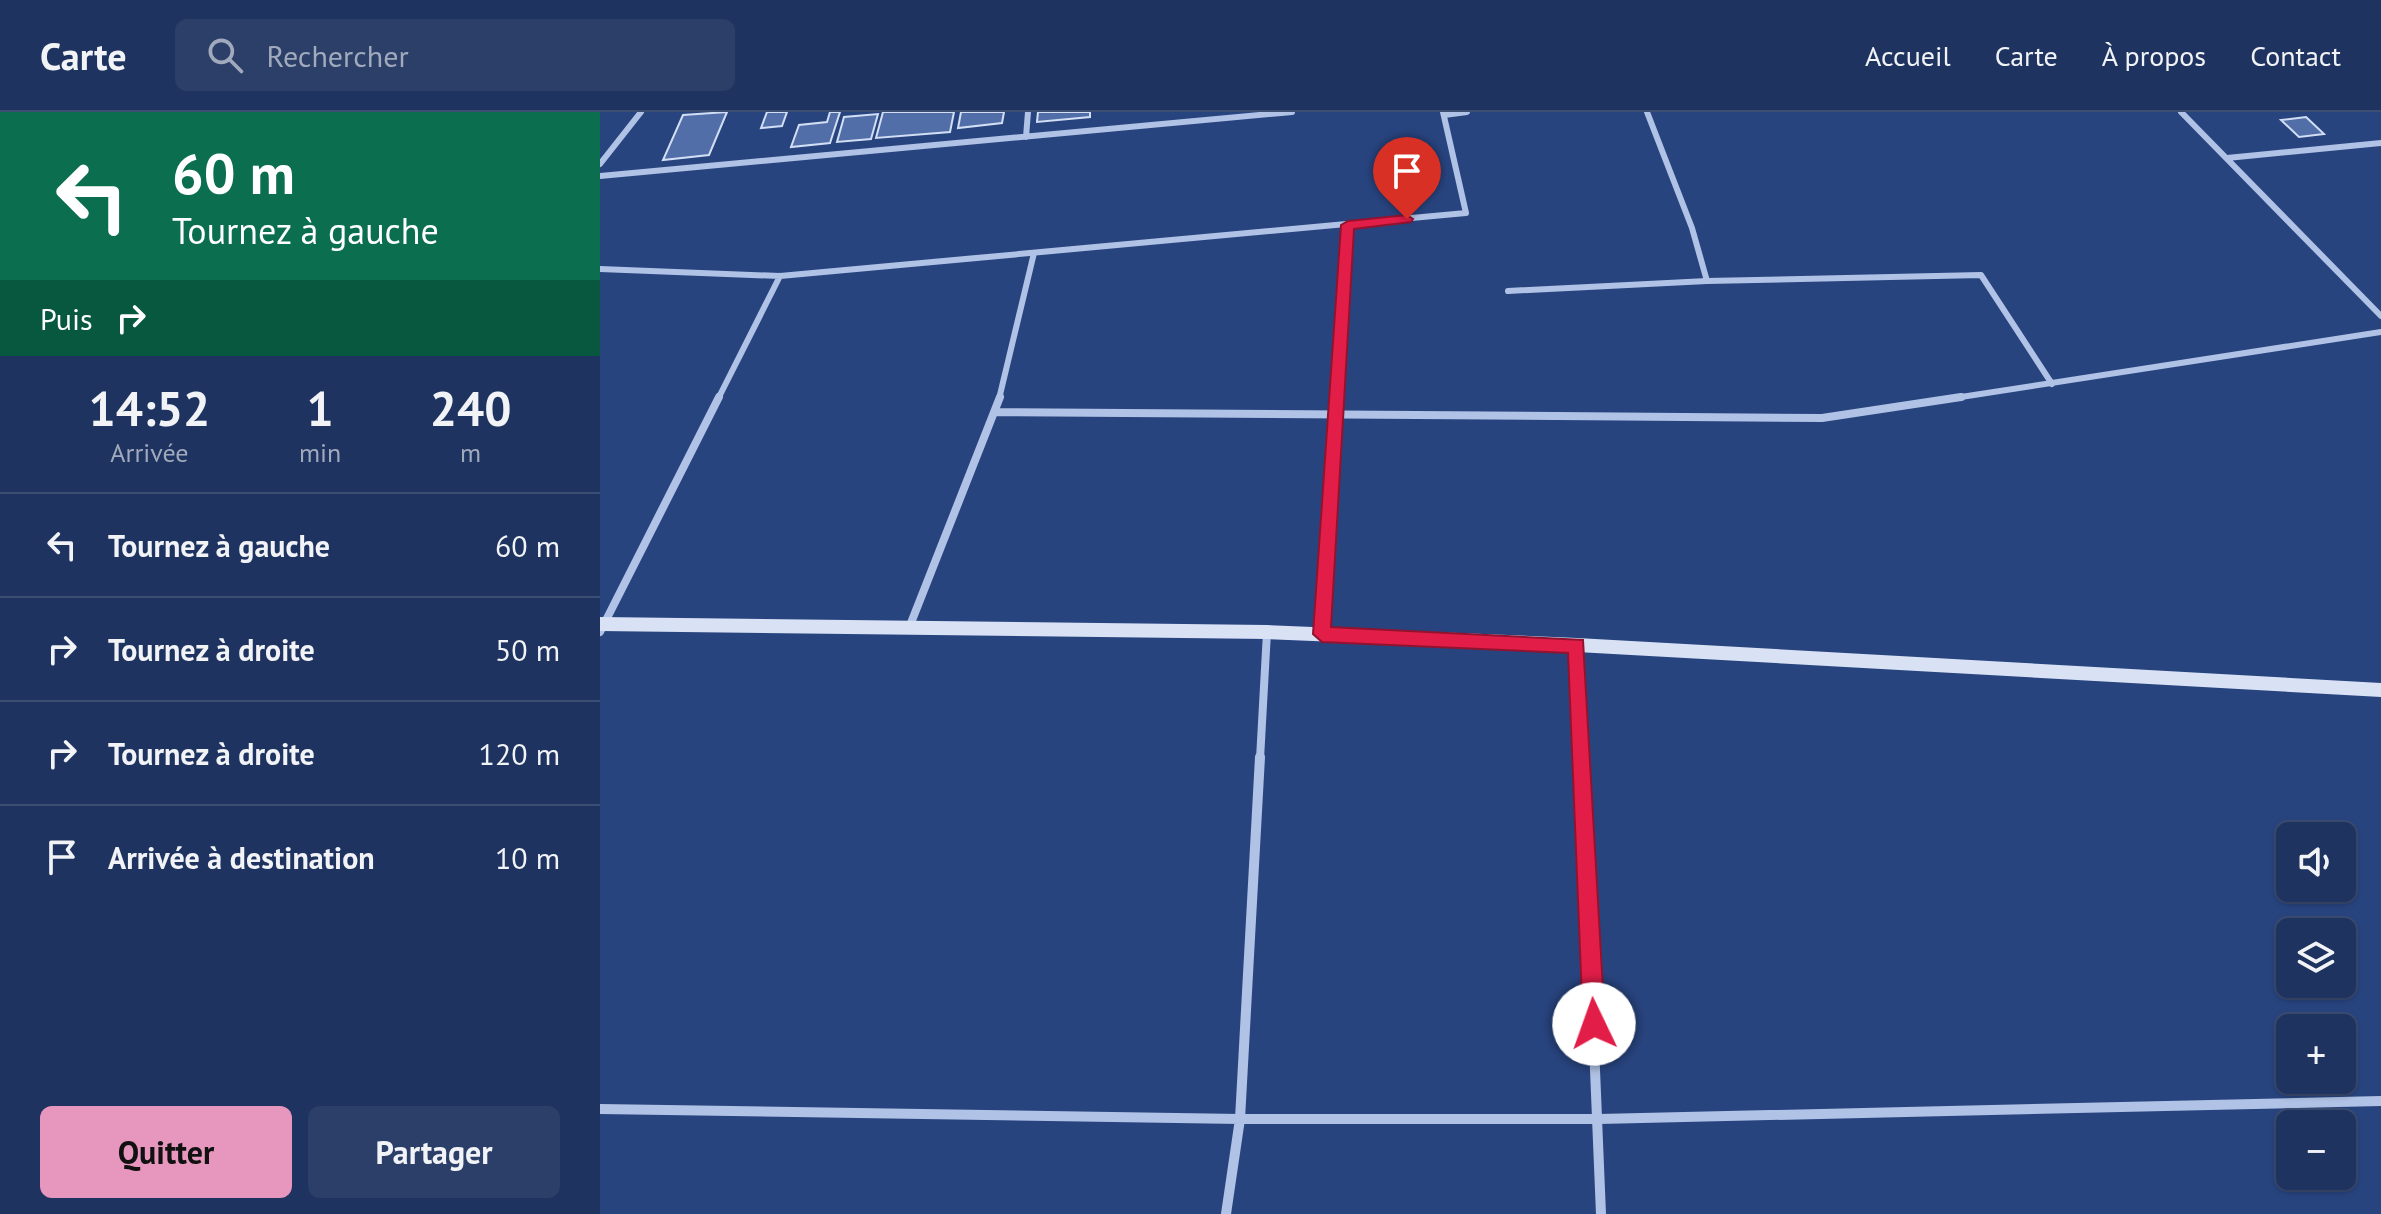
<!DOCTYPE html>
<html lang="fr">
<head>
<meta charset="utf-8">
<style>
	:root { --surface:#1e335f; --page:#2b3f68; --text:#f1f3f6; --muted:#a1aabd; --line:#3c4e74; --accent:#e797bd }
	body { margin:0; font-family:"PT Sans",sans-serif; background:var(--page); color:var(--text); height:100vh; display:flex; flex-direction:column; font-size:30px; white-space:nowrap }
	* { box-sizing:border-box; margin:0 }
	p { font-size:26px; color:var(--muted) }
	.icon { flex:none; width:44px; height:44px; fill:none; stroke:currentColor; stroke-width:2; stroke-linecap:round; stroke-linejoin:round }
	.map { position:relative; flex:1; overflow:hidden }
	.panel { display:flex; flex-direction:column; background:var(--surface); width:600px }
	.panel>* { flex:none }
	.hud { background:#0b6e4f; color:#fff; overflow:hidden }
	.buttons { position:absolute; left:1676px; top:710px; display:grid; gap:16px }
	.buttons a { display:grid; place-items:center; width:80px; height:80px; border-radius:12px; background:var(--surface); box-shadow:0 2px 6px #0004,0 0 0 2px var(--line); font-size:40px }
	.pin { position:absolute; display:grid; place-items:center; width:68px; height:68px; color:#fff; margin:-82px -34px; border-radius:50% 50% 50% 0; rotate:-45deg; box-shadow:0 0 8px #0007 }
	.pin .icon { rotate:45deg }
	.me { position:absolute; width:88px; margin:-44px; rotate:357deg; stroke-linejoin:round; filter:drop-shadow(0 0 6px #0008) }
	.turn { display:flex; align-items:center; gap:28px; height:168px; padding:0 40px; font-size:36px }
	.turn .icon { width:104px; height:104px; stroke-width:2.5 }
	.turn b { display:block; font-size:56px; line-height:68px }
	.then { display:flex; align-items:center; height:76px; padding:0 40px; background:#0003; gap:16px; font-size:30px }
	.eta { display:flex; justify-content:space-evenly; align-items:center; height:136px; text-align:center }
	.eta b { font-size:48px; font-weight:700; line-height:56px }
	.button { display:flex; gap:16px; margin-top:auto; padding:16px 40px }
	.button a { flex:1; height:92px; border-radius:12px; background:var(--accent); color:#111; font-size:32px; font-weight:700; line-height:92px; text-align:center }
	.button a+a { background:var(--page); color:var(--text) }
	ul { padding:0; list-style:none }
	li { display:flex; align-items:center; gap:24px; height:104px; padding:0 40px; border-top:2px solid var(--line) }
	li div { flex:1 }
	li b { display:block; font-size:30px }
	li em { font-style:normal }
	header { display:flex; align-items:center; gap:48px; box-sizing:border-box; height:112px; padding:0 40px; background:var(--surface); border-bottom:2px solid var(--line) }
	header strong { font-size:38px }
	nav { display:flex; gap:44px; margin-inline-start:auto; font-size:28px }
	.search { width:560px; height:72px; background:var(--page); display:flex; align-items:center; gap:20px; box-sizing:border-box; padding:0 28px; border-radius:12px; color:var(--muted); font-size:30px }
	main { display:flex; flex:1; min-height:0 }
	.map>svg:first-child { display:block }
	.building { fill:#516ea8; stroke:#d2def4; stroke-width:2 }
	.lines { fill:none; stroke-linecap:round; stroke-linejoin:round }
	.street-far2 { stroke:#b0c2e5; stroke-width:6 }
	.street-far1 { stroke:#b0c2e5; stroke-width:8 }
	.street { stroke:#b0c2e5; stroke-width:10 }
	.secondary { fill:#d9e2f5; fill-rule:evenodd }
	.route { fill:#e11d48; stroke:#92132f; stroke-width:2 }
</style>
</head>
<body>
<header>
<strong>Carte</strong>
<div class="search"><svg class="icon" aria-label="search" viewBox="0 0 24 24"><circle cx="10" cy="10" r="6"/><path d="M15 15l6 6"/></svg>Rechercher</div>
<nav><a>Accueil</a><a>Carte</a><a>À propos</a><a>Contact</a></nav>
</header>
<main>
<section class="panel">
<div class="hud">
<div class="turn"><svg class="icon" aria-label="left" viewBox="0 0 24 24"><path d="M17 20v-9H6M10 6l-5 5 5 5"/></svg><div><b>60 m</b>Tournez à gauche</div></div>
<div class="then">Puis<svg class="icon" aria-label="right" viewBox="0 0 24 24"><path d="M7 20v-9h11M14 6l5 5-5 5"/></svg></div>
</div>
<div class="eta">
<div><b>14:52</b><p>Arrivée</p></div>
<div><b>1</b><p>min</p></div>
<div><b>240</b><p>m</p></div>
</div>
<ul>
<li><svg class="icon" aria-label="left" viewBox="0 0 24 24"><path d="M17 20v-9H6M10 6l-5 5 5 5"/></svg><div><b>Tournez à gauche</b></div><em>60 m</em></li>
<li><svg class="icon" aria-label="right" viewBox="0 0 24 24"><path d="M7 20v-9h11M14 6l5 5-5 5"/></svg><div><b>Tournez à droite</b></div><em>50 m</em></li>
<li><svg class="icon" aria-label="right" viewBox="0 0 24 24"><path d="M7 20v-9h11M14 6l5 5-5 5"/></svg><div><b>Tournez à droite</b></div><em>120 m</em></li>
<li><svg class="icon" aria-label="arrive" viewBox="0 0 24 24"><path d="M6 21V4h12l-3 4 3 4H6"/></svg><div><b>Arrivée à destination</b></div><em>10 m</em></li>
</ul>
<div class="button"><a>Quitter</a><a>Partager</a></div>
</section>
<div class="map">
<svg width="1781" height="1102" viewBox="0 0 1781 1102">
	<rect width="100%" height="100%" fill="#28447f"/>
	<path class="building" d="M127,0L109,43L63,48L83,3Z
		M167,0H187L182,14L161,16Z
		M230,0H240L230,31L191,35L199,13L227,10Z
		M283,0H354L350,20L276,26Z
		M361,0H404L402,11L358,16Z
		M438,0H490V5L437,10Z
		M278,2L271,27L237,30L244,5Z
		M1706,5L1724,22L1699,25L1681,8Z"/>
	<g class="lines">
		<path class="street-far2" d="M1047,0L1092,116L1107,169
			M1581,0L1781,204
			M844,3L867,0
			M426,25L428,0
			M1627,46L1781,31
			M0,52L41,0
			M0,64L692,0
			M0,157L180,164L866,101L843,0
			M908,179L1107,169L1381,163L1452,272
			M118,287L180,164
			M399,287L434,141
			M737,287L748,113
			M1348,287L1781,220"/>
		<path class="street-far1" d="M396,300L1222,306L1361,285
			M309,516L400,285
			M0,520L119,285
			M722,522L737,285
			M977,533L982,647
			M660,647L667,520"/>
		<path class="street" d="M982,645L1001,1102
			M0,997L640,1007H999L1781,989
			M626,1102L640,1007L660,645"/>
		<path class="secondary" d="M0,505L667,513L977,526L1781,571V585L977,540L667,527L0,519Z"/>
	</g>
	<path class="route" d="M807,103L813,107L811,110L754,117L731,515L983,528L1005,912L1002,920L994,923L986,920L983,912L968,541L722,530L713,522L741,113L748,109Z"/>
</svg>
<div class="buttons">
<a><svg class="icon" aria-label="sound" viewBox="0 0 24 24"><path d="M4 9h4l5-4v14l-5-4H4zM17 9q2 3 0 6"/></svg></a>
<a><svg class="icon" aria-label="layers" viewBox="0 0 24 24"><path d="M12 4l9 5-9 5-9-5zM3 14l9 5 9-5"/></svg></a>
<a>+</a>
<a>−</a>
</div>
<div class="pin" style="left:807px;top:107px;background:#d93025"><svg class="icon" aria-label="arrive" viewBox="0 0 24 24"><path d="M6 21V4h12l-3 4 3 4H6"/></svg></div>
<svg class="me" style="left:994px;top:912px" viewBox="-20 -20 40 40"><circle r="19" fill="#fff"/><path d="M0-13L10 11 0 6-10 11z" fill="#e11d48"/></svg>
</div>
</main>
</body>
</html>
